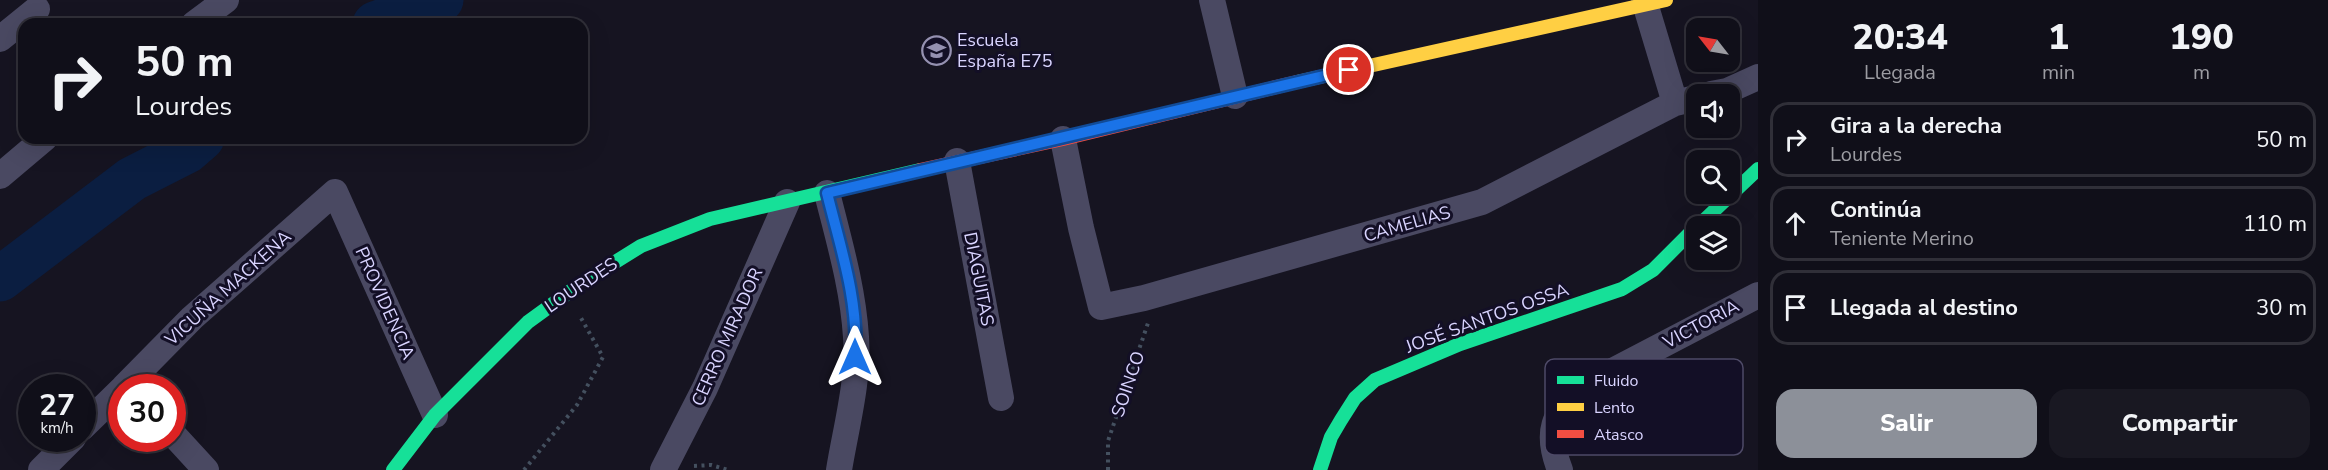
<!DOCTYPE html>
<html lang="es">
<head>
<meta charset="utf-8">
<style>
	:root { --surface:#100f19; --page:#191822; --text:#f1f3f6; --muted:#9c9ca2; --line:#302f38; --accent:#8c9099 }
	body { margin:0; font-family:"Nunito Sans",sans-serif; background:var(--page); color:var(--text); height:100vh; display:flex; flex-direction:column; font-size:22px; white-space:nowrap }
	* { box-sizing:border-box; margin:0 }
	p { font-size:20px; color:var(--muted) }
	.icon { flex:none; width:33px; height:33px; fill:none; stroke:currentColor; stroke-width:2; stroke-linecap:round; stroke-linejoin:round }
	.map { position:relative; flex:1; overflow:hidden }
	.panel { display:flex; flex-direction:column; background:var(--surface); width:570px }
	.panel>* { flex:none }
	.guide { position:absolute; left:18px; top:18px; width:570px; height:126px; border-radius:18px; box-shadow:0 6px 24px #0002,0 0 0 2px var(--line); background:#100f19; color:var(--text); overflow:hidden }
	.needle { width:39px; rotate:301deg }
	.buttons { position:absolute; left:1686px; top:18px; display:grid; gap:12px }
	.buttons a { display:grid; place-items:center; width:54px; height:54px; border-radius:12px; background:var(--surface); box-shadow:0 6px 24px #0002,0 0 0 2px var(--line); font-size:30px }
	.speed { position:absolute; left:18px; top:374px; display:flex; gap:12px; font-size:30px; font-weight:700; text-align:center }
	.speed>* { display:grid; place-content:center; width:78px; height:78px; border-radius:50%; background:var(--surface); box-shadow:0 6px 24px #0002,0 0 0 2px var(--line); line-height:1 }
	.speed small { font-size:15px; font-weight:400 }
	.speed .limit { border:9px solid #d22; background:#fff; color:#111 }
	.pin { position:absolute; display:grid; place-items:center; width:51px; height:51px; color:#fff; margin:-26px; border:3px solid #fff; border-radius:50%; box-shadow:0 2px 6px #0007 }
	.me { position:absolute; width:66px; margin:-33px; rotate:0deg; stroke-linejoin:round; filter:drop-shadow(0 0 4px #0008) }
	.turn { display:flex; align-items:center; gap:21px; height:126px; padding:0 18px; font-size:27px }
	.turn .icon { width:78px; height:78px; stroke-width:2.5 }
	.turn b { display:block; font-size:42px; line-height:51px }
	.eta { display:flex; justify-content:space-evenly; align-items:center; height:102px; text-align:center }
	.eta b { font-size:36px; font-weight:800; line-height:42px }
	.action { display:flex; gap:12px; margin-top:auto; padding:12px 18px }
	.action a { flex:1; height:69px; border-radius:18px; background:var(--accent); color:#fff; font-size:24px; font-weight:800; line-height:69px; text-align:center }
	.action a+a { background:var(--page); color:var(--text) }
	ul { padding:0; list-style:none }
	li { display:flex; align-items:center; gap:18px; height:75px; margin:0 12px 9px; padding:0 6px; border:3px solid var(--line); border-radius:18px }
	li div { flex:1 }
	li b { display:block; font-size:22px }
	li em { font-style:normal }
	main { display:flex; flex:1; min-height:0 }
	.map>svg:first-child { display:block }
	.lines { fill:none; stroke-linecap:round; stroke-linejoin:round }
	.river { stroke:#0b1e41; stroke-width:45 }
	.path { stroke:#44505f; stroke-width:4; stroke-dasharray:3 4.5; stroke-linecap:butt }
	.street { stroke:#4a4962; stroke-width:26 }
	.fast { stroke:#16e098; stroke-width:14 }
	.slow { stroke:#ffcf43; stroke-width:14 }
	.jam { stroke:#f24e42; stroke-width:14 }
	.route-casing { stroke:#114b97; stroke-width:15 }
	.route { stroke:#1a73e8; stroke-width:10 }
	.labels { text-anchor:middle; stroke-width:6; stroke-linejoin:round; paint-order:stroke }
	.poi-label { font-size:18px; fill:#d9d4ff; stroke:#130f26; text-anchor:start }
	.street-label { font-size:18px; fill:#d9d4ff; stroke:#130f26 }
	.key { fill:#130f26; stroke:#4e4a67; stroke-width:1.5 }
	.key-label { font-size:16px; fill:#d9d4ff }
</style>
</head>
<body>
<main>
<div class="map">
<svg width="1758" height="470" viewBox="0 0 1758 470">
	<rect width="100%" height="100%" fill="#161421"/>
	<g class="lines">
		<path class="river" d="M375,24L441,0
			M0,279L132,179L187,151L202,138"/>
		<path class="path" d="M694,466L711,465L728,470
			M524,470L577,405L603,357L581,318
			M1108,470V441L1148,323"/>
		<path class="street" d="M1212,0L1235,96
			M1644,0L1675,103
			M194,24L226,0
			M0,39L37,9
			M1711,94L1727,91L1758,77
			M1063,139L1081,228L1101,307L1144,298L1482,202L1675,103L1696,98
			M957,161L1001,398
			M0,176L45,138
			M827,193C839,241 853,288 856,337C859,381 846,427 839,470
			M124,387L192,318L335,192L435,415
			M82,428L122,389
			M172,433L206,470
			M41,470L73,438
			M663,470L705,388L787,202
			M1560,470C1545,432 1553,414 1582,387L1758,295"/>
		<path class="fast" d="M1698,226L1758,169
			M393,470L435,415L528,322L583,282L641,246L710,219L920,170
			M1320,470L1331,437L1341,420L1355,398L1375,380L1460,344L1622,289L1653,270L1696,227"/>
		<path class="slow" d="M1297,82L1666,0"/>
		<path class="jam" d="M920,170L1063,139L1297,82"/>
	</g>
	<g class="lines">
		<defs>
			<path id="route" d="M855,357C859,301 840,246 827,193L1349,70"/>
		</defs>
		<use href="#route" class="route-casing"/>
		<use href="#route" class="route"/>
	</g>
	<defs>
		<symbol id="school-ring" viewBox="-11 -11 22 22"><circle r="9.5" fill="#130f26" stroke="#9591b1" stroke-width="1.5"/><path d="M0-5L7-2L0 1L-7-2ZM-4 1L0 2.5L4 1V4Q0 6-4 4Z" fill="#9591b1"/></symbol>
	</defs>
	<g fill-rule="evenodd">
		<use href="#school-ring" x="920" y="34" width="33" height="33"/>
	</g>
	<g class="labels">
		<g class="poi-label">
			<text x="957" y="46">Escuela<tspan x="957" dy="21">España E75</tspan></text>
		</g>
		<g class="street-label">
			<text transform="translate(1407 224) rotate(-16)" y="6">CAMELIAS</text>
			<text transform="translate(979 279) rotate(79)" y="6">DIAGUITAS</text>
			<text transform="translate(581 285) rotate(-34)" y="6">LOURDES</text>
			<text transform="translate(228 288) rotate(-42)" y="6">VICUÑA MACKENA</text>
			<text transform="translate(385 303) rotate(66)" y="6">PROVIDENCIA</text>
			<text transform="translate(1487 318) rotate(-20)" y="6">JOSÉ SANTOS OSSA</text>
			<text transform="translate(1701 324) rotate(-28)" y="6">VICTORIA</text>
			<text transform="translate(727 337) rotate(-66)" y="6">CERRO MIRADOR</text>
			<text transform="translate(1128 384) rotate(-71)" y="6">SOINCO</text>
		</g>
	</g>
	<rect x="1545" y="359" width="198" height="96" rx="9" class="key"/>
	<rect x="1557" y="376" width="27" height="8" fill="#16e098"/>
	<rect x="1557" y="403" width="27" height="8" fill="#ffcf43"/>
	<rect x="1557" y="430" width="27" height="8" fill="#f24e42"/>
	<g class="key-label">
		<text x="1594" y="386">Fluido</text>
		<text x="1594" y="413">Lento</text>
		<text x="1594" y="440">Atasco</text>
	</g>
</svg>
<div class="buttons">
<a><svg class="needle" viewBox="-14 -14 28 28"><path d="M0-13l5 13h-10z" fill="#e53935"/><path d="M0 13l5-13h-10z" fill="#9c9ca2"/></svg></a>
<a><svg class="icon" aria-label="sound" viewBox="0 0 24 24"><path d="M4 9h4l5-4v14l-5-4H4zM17 9q2 3 0 6"/></svg></a>
<a><svg class="icon" aria-label="search" viewBox="0 0 24 24"><circle cx="10" cy="10" r="6"/><path d="M15 15l6 6"/></svg></a>
<a><svg class="icon" aria-label="layers" viewBox="0 0 24 24"><path d="M12 4l9 5-9 5-9-5zM3 14l9 5 9-5"/></svg></a>
</div>
<div class="speed"><div>27<small>km/h</small></div><div class="limit">30</div></div>
<div class="pin" style="left:1349px;top:70px;background:#d93025"><svg class="icon" aria-label="arrive" viewBox="0 0 24 24"><path d="M6 21V4h12l-3 4 3 4H6"/></svg></div>
<svg class="me" style="left:855px;top:357px" viewBox="-20 -20 40 40"><path d="M0-17L14 15 0 8-14 15z" fill="#1a73e8" stroke="#fff" stroke-width="4"/></svg>
<div class="guide">
<div class="turn"><svg class="icon" aria-label="right" viewBox="0 0 24 24"><path d="M7 20v-9h11M14 6l5 5-5 5"/></svg><div><b>50 m</b>Lourdes</div></div>
</div>
</div>
<section class="panel">
<div class="eta">
<div><b>20:34</b><p>Llegada</p></div>
<div><b>1</b><p>min</p></div>
<div><b>190</b><p>m</p></div>
</div>
<ul>
<li><svg class="icon" aria-label="right" viewBox="0 0 24 24"><path d="M7 20v-9h11M14 6l5 5-5 5"/></svg><div><b>Gira a la derecha</b><p>Lourdes</p></div><em>50 m</em></li>
<li><svg class="icon" aria-label="ahead" viewBox="0 0 24 24"><path d="M12 20V5M6 11l6-6 6 6"/></svg><div><b>Continúa</b><p>Teniente Merino</p></div><em>110 m</em></li>
<li><svg class="icon" aria-label="arrive" viewBox="0 0 24 24"><path d="M6 21V4h12l-3 4 3 4H6"/></svg><div><b>Llegada al destino</b></div><em>30 m</em></li>
</ul>
<div class="action"><a>Salir</a><a>Compartir</a></div>
</section>
</main>
</body>
</html>
